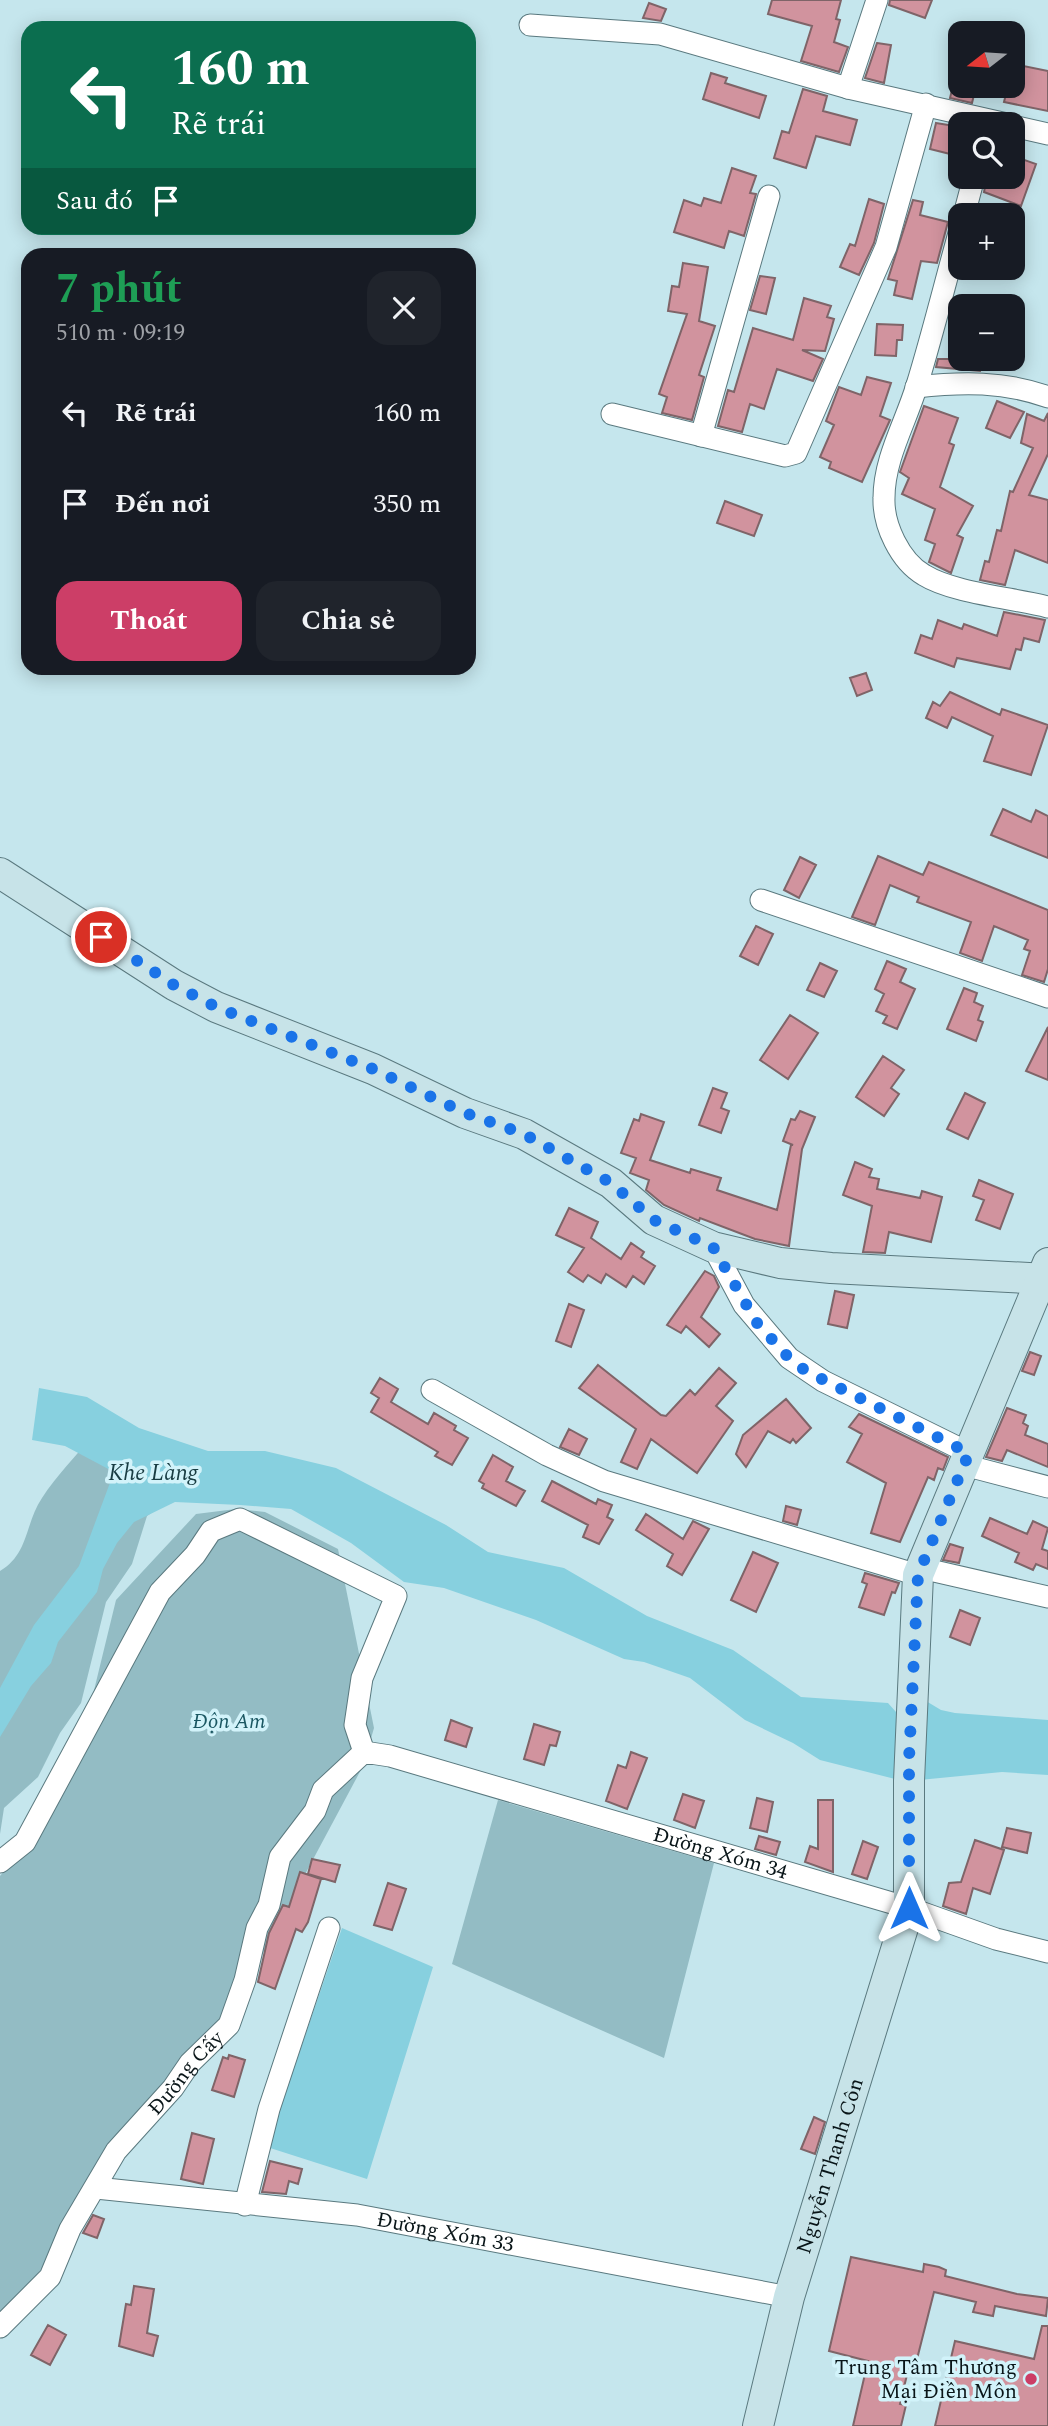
<!DOCTYPE html>
<html lang="vi">
<head>
<meta charset="utf-8">
<style>
	:root { --surface:#171b24; --page:#20242c; --text:#f1f3f6; --muted:#9ea1a6; --accent:#cc3e67 }
	body { margin:0; font-family:Spectral,serif; background:var(--page); color:var(--text); height:100vh; display:flex; flex-direction:column; font-size:26px; white-space:nowrap }
	* { box-sizing:border-box; margin:0 }
	p { font-size:23px; color:var(--muted) }
	.icon { flex:none; width:38px; height:38px; fill:none; stroke:currentColor; stroke-width:2; stroke-linecap:round; stroke-linejoin:round }
	.map { position:relative; flex:1; overflow:hidden }
	.side { position:absolute; left:21px; top:248px; width:455px; height:427px; display:flex; flex-direction:column; background:var(--surface); border-radius:21px; box-shadow:0 4px 18px #0003 }
	.side>* { flex:none }
	.top-card { position:absolute; left:21px; top:21px; width:455px; height:214px; border-radius:21px; box-shadow:0 4px 18px #0003; background:#0b6e4f; color:#fff; overflow:hidden }
	.needle { width:46px; rotate:253deg }
	.buttons { position:absolute; left:948px; top:21px; display:grid; gap:14px }
	.buttons a { display:grid; place-items:center; width:77px; height:77px; border-radius:14px; background:var(--surface); box-shadow:0 4px 18px #0003; font-size:35px }
	.pin { position:absolute; display:grid; place-items:center; width:60px; height:60px; color:#fff; margin:-30px; border:4px solid #fff; border-radius:50%; box-shadow:0 2px 7px #0007 }
	.me { position:absolute; width:77px; margin:-38px; rotate:0deg; stroke-linejoin:round; filter:drop-shadow(0 0 5px #0008) }
	.turn { display:flex; align-items:center; gap:24px; height:147px; padding:0 35px; font-size:32px }
	.turn .icon { width:91px; height:91px; stroke-width:2.5 }
	.turn b { display:block; font-size:49px; line-height:60px }
	.then { display:flex; align-items:center; height:66px; padding:0 35px; background:#0003; gap:14px; font-size:26px }
	.round { display:grid; place-items:center; flex:none; width:74px; height:74px; border-radius:21px; background:var(--page) }
	.summary { display:flex; align-items:center; justify-content:space-between; height:119px; padding:0 35px }
	h1 { font-size:42px; font-weight:700; line-height:52px; color:#1e9e55 }
	.primary-button { display:flex; gap:14px; margin-top:auto; padding:14px 35px }
	.primary-button a { flex:1; height:80px; border-radius:21px; background:var(--accent); color:#fff; font-size:28px; font-weight:700; line-height:80px; text-align:center }
	.primary-button a+a { background:var(--page); color:var(--text) }
	ul { padding:0; list-style:none }
	li { display:flex; align-items:center; gap:21px; height:91px; padding:0 35px }
	li div { flex:1 }
	li b { display:block; font-size:26px }
	li em { font-style:normal }
	.map>svg:first-child { display:block }
	.green { fill:#93bcc4 }
	.water { fill:#87d0df }
	.building { fill:#d1939e; stroke:#7f6468; stroke-width:2 }
	.lines { fill:none; stroke-linecap:round; stroke-linejoin:round }
	.street-casing { stroke:#5a797f; stroke-width:23 }
	.secondary-casing { stroke:#5a797f; stroke-width:32 }
	.street { stroke:#fff; stroke-width:21 }
	.secondary { stroke:#c7e3e8; stroke-width:30 }
	.route { stroke:#1a73e8; stroke-width:12; stroke-dasharray:0 21.6 }
	.poi-dot { fill:#cc3e67; stroke:#d2f3fa; stroke-width:2.5 }
	.labels { text-anchor:middle; stroke-width:7; stroke-linejoin:round; paint-order:stroke }
	.park-label { font-size:21px; font-style:italic; fill:#1a5762; stroke:#d2f3fa }
	.street-label { font-size:21px; fill:#091518; stroke:#d2f3fa }
	.poi-label { font-size:21px; fill:#091518; stroke:#d2f3fa; text-anchor:end }
	.water-label { font-size:23px; font-style:italic; fill:#193d43; stroke:#d2f3fa }
</style>
</head>
<body>
<div class="map">
<svg width="1048" height="2426" viewBox="0 0 1048 2426">
	<rect width="100%" height="100%" fill="#c5e6ed"/>
	<path class="green" d="M93,1435L216,1468L147,1516L132,1564L106,1602L81,1703L60,1733L38,1777L4,1808L0,1834V1571C29,1554 25,1523 42,1498C56,1476 77,1455 93,1435Z
		M236,1509L265,1512L338,1549L374,1728L363,1766L234,2007L0,2325V1876L19,1853L88,1715L116,1600L196,1514Z
		M498,1800L714,1863L664,2058L452,1964Z"/>
	<path class="water" d="M39,1388L87,1397L139,1428L208,1451H265L336,1468L446,1525L488,1552L564,1568L647,1616L733,1650L801,1697L888,1703L904,1721L899,1780L820,1760L793,1743L745,1720L690,1678L644,1662L624,1659L536,1620L444,1588L404,1582L351,1543L291,1509L240,1505L175,1502L134,1522L117,1543L103,1569L97,1592L58,1642L51,1663L31,1686L0,1737V1688L34,1625L79,1566L114,1472L65,1446L32,1440Z
		M911,1692L941,1710L955,1713L1048,1720V1775L1002,1772L909,1781Z
		M342,1928L433,1967L367,2179L267,2147Z"/>
	<path class="building" d="M772,0H841L836,19L840,20L834,42L848,47L839,72L801,61L812,26L768,14Z
		M890,0H932L925,18L889,5Z
		M649,3L666,9L661,21L643,18Z
		M877,43L891,45L884,83L865,78Z
		M1013,64L1048,71V111L1004,102L1008,86H1013Z
		M711,73L727,78L725,83L766,96L759,118L703,99Z
		M953,86H976L972,103L950,98Z
		M803,89L827,96L823,111L857,120L850,145L816,136L806,168L774,158L782,131L789,133Z
		M936,123L961,127L958,156L930,149Z
		M1013,156L1036,164L1021,206L984,192L987,177H1013Z
		M732,168L756,176L750,193L756,194L744,236L729,231L724,248L674,232L684,200L701,206L704,198L721,203Z
		M869,199L884,204L874,243L859,275L840,267L850,244L855,246Z
		M913,200L923,202L920,215L948,222L937,263L921,261L912,299L894,295L897,281L888,279Z
		M683,263L708,267L699,321L715,326L699,375L704,377L692,420L662,413L667,397L659,394L687,314L668,311L672,286L679,287Z
		M760,276L775,278L766,314L750,310Z
		M804,298L831,306L827,317L834,319L825,351L802,350L823,359L813,381L777,369L764,409L750,404L742,432L718,426L728,390L734,392L753,328L793,340Z
		M877,324L903,325L902,340H897L896,356L875,355Z
		M938,359H982L980,371L936,367Z
		M867,377L891,383L880,416L890,420L862,482L829,468L831,462L820,457L834,425L826,421L839,387L861,395Z
		M997,401L1024,412L1010,438L986,428Z
		M924,406L958,418L949,443L954,445L940,487L973,506L957,535L963,538L951,573L929,562L935,544L925,540L935,509L902,494L909,478L900,472Z
		M1048,413V454L1029,495L1048,500V563L1015,550L1005,585L980,580L985,561L989,562L997,530L1001,531L1010,491L1013,492L1033,448L1021,443L1027,414L1044,421Z
		M725,501L762,515L754,536L717,523Z
		M1004,612L1045,620L1039,642L1024,638L1021,650L1016,649L1010,669L957,658L954,667L915,653L921,635L932,639L938,620L962,629L964,624L997,636Z
		M866,673L872,690L857,696L850,678Z
		M950,692L1000,715L1002,709L1048,725L1031,775L984,761L993,736L952,717L947,728L926,718L933,702L940,706Z
		M1003,809L1031,822L1036,810L1048,816V858L991,835Z
		M878,856L923,875L929,862L1048,910V969L1044,982L1022,975L1030,951L1024,949L1028,940L994,926L982,961L960,953L971,922L917,902L919,897L890,885L875,925L852,917Z
		M800,857L816,865L799,898L784,890Z
		M756,926L773,934L758,965L740,956Z
		M887,961L906,969L900,982L915,989L897,1029L883,1023L887,1016L876,1011L884,994L875,989Z
		M820,963L837,971L824,997L807,990Z
		M964,988L977,993L974,1002L983,1006L978,1020L983,1022L976,1041L947,1029Z
		M790,1015L818,1033L788,1079L760,1060Z
		M1048,1027V1080L1026,1071Z
		M883,1056L904,1070L891,1088L899,1094L884,1116L856,1097Z
		M713,1088L727,1093L721,1108L729,1111L721,1133L699,1125Z
		M965,1093L985,1103L968,1139L947,1129Z
		M800,1111L815,1117L802,1149L789,1246L755,1239L700,1218L699,1221L664,1205L646,1190L649,1180L630,1173L636,1158L621,1153L634,1119L639,1121L641,1114L664,1122L650,1160L690,1173L691,1169L721,1178L717,1190L777,1210L791,1145H793L783,1141L791,1119L795,1120Z
		M855,1162L872,1169L869,1177L879,1179L877,1189L920,1198L922,1191L942,1197L931,1242L889,1232L885,1253L863,1252L872,1206L843,1195Z
		M979,1180L1013,1194L1000,1229L976,1220L984,1200L973,1196Z
		M569,1208L598,1222L591,1238L621,1259L631,1243L644,1252L641,1257L655,1266L644,1284L633,1276L626,1287L606,1274L601,1283L588,1275L583,1282L568,1272L584,1248L556,1235Z
		M705,1271L714,1276L719,1287L701,1317L720,1334L709,1347L686,1326L681,1333L667,1325Z
		M835,1291L854,1295L847,1328L828,1324Z
		M569,1304L584,1310L571,1347L556,1341Z
		M1030,1352L1041,1356L1034,1375L1022,1371Z
		M598,1365L661,1415L666,1416L690,1390L695,1395L719,1368L736,1383L716,1406L733,1421L697,1473L651,1439L637,1469L621,1462L636,1429L579,1388Z
		M380,1378L398,1389L391,1402L428,1424L434,1413L456,1426L454,1430L468,1438L452,1465L435,1456L438,1452L371,1412L379,1398L371,1393Z
		M786,1399L811,1428L796,1443L793,1439L790,1443L768,1431L746,1467L736,1454L743,1435Z
		M1007,1408L1026,1415L1023,1423L1028,1426L1025,1435L1048,1444V1467L1007,1450L1002,1461L986,1457Z
		M859,1414L948,1457L943,1470L938,1468L934,1480L928,1477L900,1542L871,1533L886,1483L847,1462L862,1434L849,1427Z
		M569,1429L587,1439L579,1455L560,1447Z
		M493,1455L513,1467L506,1481L525,1491L516,1506L482,1488L484,1484L479,1481Z
		M552,1481L596,1504L598,1499L612,1505L607,1517L613,1520L599,1544L583,1537L588,1525L542,1501Z
		M786,1506L801,1510L797,1525L783,1521Z
		M646,1514L683,1539L693,1521L709,1529L682,1575L667,1566L673,1554L636,1530Z
		M990,1518L1027,1534L1033,1521L1048,1528L1042,1549L1048,1551V1569L1036,1564L1033,1570L1015,1562L1019,1553L982,1536Z
		M950,1544L963,1548L959,1563L943,1560Z
		M753,1552L778,1563L756,1612L731,1600Z
		M865,1573L899,1583L895,1593L892,1592L884,1615L859,1607L867,1584L862,1582Z
		M960,1610L980,1618L970,1645L950,1637Z
		M451,1720L472,1728L466,1747L445,1740Z
		M534,1724L560,1732L556,1746L550,1745L544,1765L524,1759Z
		M631,1752L647,1758L627,1809L606,1801L618,1765L626,1768Z
		M683,1794L704,1801L695,1828L674,1820Z
		M757,1798L773,1802L767,1832L750,1828Z
		M818,1800H833V1872L805,1862L810,1846L818,1849Z
		M1007,1828L1031,1833L1027,1853L1002,1847Z
		M759,1836L780,1842L776,1855L755,1849Z
		M975,1840L1004,1850L990,1894L973,1888L966,1914L943,1906L949,1883L961,1882Z
		M863,1841L878,1847L867,1879L852,1874Z
		M312,1859L340,1865L335,1882L308,1874Z
		M300,1872L321,1879L308,1922L302,1932L296,1929L275,1989L258,1982L269,1933L283,1905L289,1907Z
		M388,1883L406,1889L392,1930L374,1925Z
		M229,2055L245,2060L234,2097L212,2090L223,2057L228,2059Z
		M814,2117L825,2122L815,2154L801,2149Z
		M192,2133L214,2139L203,2184L181,2179Z
		M270,2161L302,2169L298,2184L289,2181L286,2194L262,2192Z
		M93,2215L104,2219L97,2238L83,2233Z
		M851,2257L923,2272L924,2264L939,2267L946,2270L945,2276L1017,2294L1048,2298L1046,2316L995,2306L993,2316L973,2312L976,2302L934,2292L917,2359L911,2358L900,2404L906,2405L901,2426H853L868,2361L829,2351Z
		M134,2286L154,2289L147,2333L158,2336L153,2356L119,2346L126,2304L131,2305Z
		M48,2325L66,2335L50,2365L31,2355Z
		M1042,2326H1048V2426H935L955,2341L1034,2359Z"/>
	<g class="lines">
		<defs>
			<g id="street">
				<path d="M530,25L660,34L848,88L1007,124"/>
				<path d="M848,88L877,0"/>
				<path d="M1013,126L1048,134"/>
				<path d="M964,215L974,177"/>
				<path d="M961,226C946,279 933,333 917,385C906,422 884,458 884,498C883,525 900,561 924,575C953,593 1013,598 1048,607"/>
				<path d="M916,387C962,382 1004,381 1048,397"/>
				<path d="M612,414L785,456L796,453L886,247L926,104"/>
				<path d="M701,436L769,196"/>
				<path d="M761,900L1048,997"/>
				<path d="M713,1247L744,1305L789,1358L823,1381L969,1453"/>
				<path d="M432,1390L547,1455L604,1481L918,1575"/>
				<path d="M964,1465L1048,1487"/>
				<path d="M921,1568L1048,1597"/>
				<path d="M0,1862L25,1842L160,1592L195,1555L211,1531L240,1519L396,1596L362,1678L355,1725L364,1752"/>
				<path id="s1" d="M96,2188L357,2215L789,2297"/>
				<path d="M245,2205L269,2109L329,1928"/>
				<path id="s2" d="M0,2327L50,2277L70,2229L116,2151L173,2088L190,2063L229,2025L245,1980L257,1928L269,1905L280,1857L315,1811L323,1790L364,1752L390,1756L909,1908L996,1939L1048,1952"/>
			</g>
			<g id="secondary">
				<path d="M0,873L174,985L216,1007L373,1069L465,1113L524,1134L611,1183L654,1220L713,1247L780,1263L831,1268L1048,1279"/>
				<path id="s3" d="M758,2426L789,2297L909,1908V1781L918,1575L1048,1263"/>
			</g>
		</defs>
		<use href="#street" class="street-casing"/>
		<use href="#secondary" class="secondary-casing"/>
		<use href="#street" class="street"/>
		<use href="#secondary" class="secondary"/>
	</g>
	<g class="lines">
		<path class="route" d="M101,937L174,985L216,1007L373,1069L465,1113L524,1134L611,1183L654,1220L713,1247L757,1323L789,1358L806,1371L969,1453L918,1575L909,1759V1908"/>
	</g>
	<circle class="poi-dot" cx="1031" cy="2379" r="7"/>
	<g class="labels">
		<g class="park-label">
			<text x="229" y="1728">Độn Am</text>
		</g>
		<g class="street-label">
			<text dy="7" stroke="none"><textPath href="#s2" startOffset="1066">Đường Xóm 34</textPath></text>
			<text dy="7" stroke="none"><textPath href="#s2" startOffset="318">Đường Cấy</textPath></text>
			<text dy="7" stroke="none"><textPath href="#s3" startOffset="270">Nguyễn Thanh Côn</textPath></text>
			<text dy="7" stroke="none"><textPath href="#s1" startOffset="352">Đường Xóm 33</textPath></text>
		</g>
		<g class="poi-label">
			<text x="1017" y="2374">Trung Tâm Thương<tspan x="1017" dy="24">Mại Điền Môn</tspan></text>
		</g>
		<g class="water-label">
			<text x="153" y="1480">Khe Làng</text>
		</g>
	</g>
</svg>
<div class="buttons">
<a><svg class="needle" viewBox="-14 -14 28 28"><path d="M0-13l5 13h-10z" fill="#e53935"/><path d="M0 13l5-13h-10z" fill="#9ea1a6"/></svg></a>
<a><svg class="icon" aria-label="search" viewBox="0 0 24 24"><circle cx="10" cy="10" r="6"/><path d="M15 15l6 6"/></svg></a>
<a>+</a>
<a>−</a>
</div>
<div class="pin" style="left:101px;top:937px;background:#d93025"><svg class="icon" aria-label="arrive" viewBox="0 0 24 24"><path d="M6 21V4h12l-3 4 3 4H6"/></svg></div>
<svg class="me" style="left:909px;top:1908px" viewBox="-20 -20 40 40"><path d="M0-17L14 15 0 8-14 15z" fill="#1a73e8" stroke="#fff" stroke-width="4"/></svg>
<div class="top-card">
<div class="turn"><svg class="icon" aria-label="left" viewBox="0 0 24 24"><path d="M17 20v-9H6M10 6l-5 5 5 5"/></svg><div><b>160 m</b>Rẽ trái</div></div>
<div class="then">Sau đó<svg class="icon" aria-label="arrive" viewBox="0 0 24 24"><path d="M6 21V4h12l-3 4 3 4H6"/></svg></div>
</div>
<section class="side">
<div class="summary"><div><h1>7 phút</h1><p>510 m · 09:19</p></div><a class="round"><svg class="icon" aria-label="close" viewBox="0 0 24 24"><path d="M6 6l12 12M18 6L6 18"/></svg></a></div>
<ul>
<li><svg class="icon" aria-label="left" viewBox="0 0 24 24"><path d="M17 20v-9H6M10 6l-5 5 5 5"/></svg><div><b>Rẽ trái</b></div><em>160 m</em></li>
<li><svg class="icon" aria-label="arrive" viewBox="0 0 24 24"><path d="M6 21V4h12l-3 4 3 4H6"/></svg><div><b>Đến nơi</b></div><em>350 m</em></li>
</ul>
<div class="primary-button"><a>Thoát</a><a>Chia sẻ</a></div>
</section>
</div>
</body>
</html>
